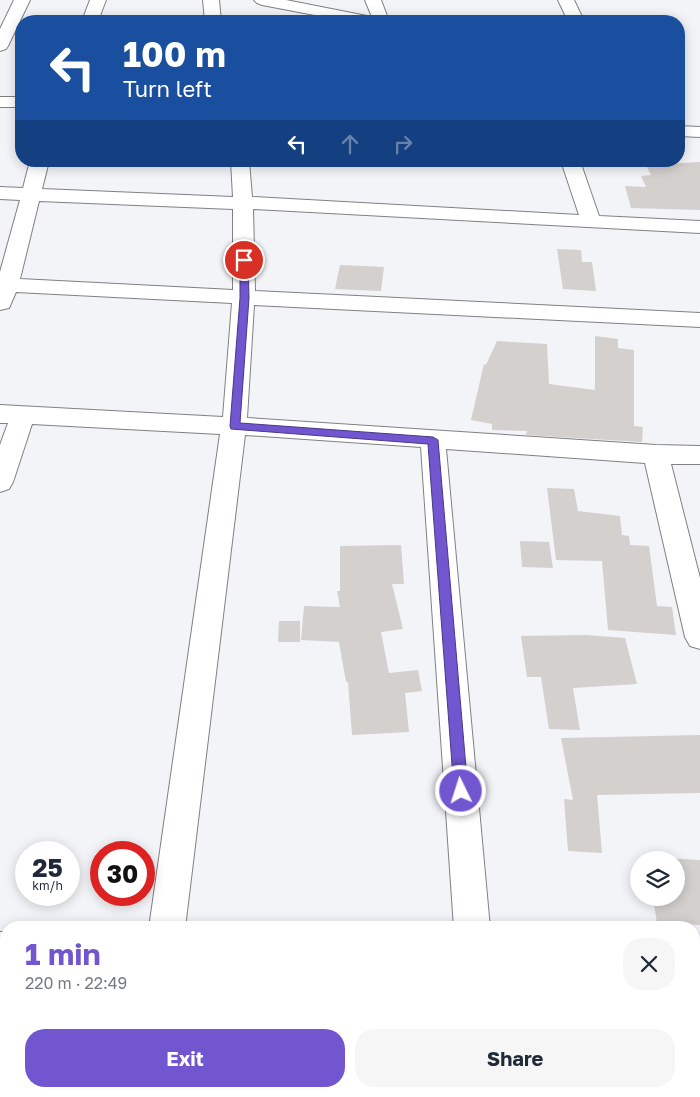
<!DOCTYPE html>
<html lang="en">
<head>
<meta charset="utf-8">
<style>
	:root { --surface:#fff; --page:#f6f6f7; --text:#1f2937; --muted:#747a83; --accent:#7156d0 }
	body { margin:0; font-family:"Golos Text",sans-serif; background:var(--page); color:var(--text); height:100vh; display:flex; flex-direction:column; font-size:19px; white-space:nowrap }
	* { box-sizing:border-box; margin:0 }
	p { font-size:16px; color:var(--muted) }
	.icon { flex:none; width:28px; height:28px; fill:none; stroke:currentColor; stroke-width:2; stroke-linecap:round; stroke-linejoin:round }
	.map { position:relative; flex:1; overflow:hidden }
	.sheet { position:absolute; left:0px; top:921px; width:700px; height:176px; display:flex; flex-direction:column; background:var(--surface); border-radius:20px 20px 0 0; box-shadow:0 2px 12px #0003 }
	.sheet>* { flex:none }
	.top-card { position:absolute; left:15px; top:15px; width:670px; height:152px; border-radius:20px; box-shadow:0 2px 12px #0003; background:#1a4fa0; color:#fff; overflow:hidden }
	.tools { position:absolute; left:630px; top:851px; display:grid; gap:10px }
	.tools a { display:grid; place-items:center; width:55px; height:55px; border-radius:50%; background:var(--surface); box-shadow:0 2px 12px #0003; font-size:25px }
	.speed { position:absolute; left:15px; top:841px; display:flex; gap:10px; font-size:25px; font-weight:700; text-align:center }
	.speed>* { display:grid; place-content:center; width:65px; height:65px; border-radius:50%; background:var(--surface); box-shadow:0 2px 12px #0003; line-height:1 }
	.speed small { font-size:12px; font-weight:400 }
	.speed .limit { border:8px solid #d22; background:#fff; color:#111 }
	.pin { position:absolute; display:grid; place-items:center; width:42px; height:42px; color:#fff; margin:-21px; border:2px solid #fff; border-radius:50%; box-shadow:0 1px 5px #0007 }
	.me { position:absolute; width:55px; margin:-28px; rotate:356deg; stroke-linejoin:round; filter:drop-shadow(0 0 4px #0008) }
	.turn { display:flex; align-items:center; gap:18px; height:105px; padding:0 25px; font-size:22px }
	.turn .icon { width:65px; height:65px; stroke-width:2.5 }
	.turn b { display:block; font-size:35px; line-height:42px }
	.lanes { display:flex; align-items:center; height:48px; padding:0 25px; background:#0003; justify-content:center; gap:25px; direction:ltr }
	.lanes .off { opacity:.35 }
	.round { display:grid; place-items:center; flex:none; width:52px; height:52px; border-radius:20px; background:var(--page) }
	.head { display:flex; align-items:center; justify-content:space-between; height:85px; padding:0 25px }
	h1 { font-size:30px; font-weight:700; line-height:38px; color:var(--accent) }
	.button { display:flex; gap:10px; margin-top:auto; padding:10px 25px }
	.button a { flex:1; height:58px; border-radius:20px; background:var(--accent); color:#fff; font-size:20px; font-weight:700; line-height:58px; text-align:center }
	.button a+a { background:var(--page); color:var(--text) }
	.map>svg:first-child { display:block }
	.building { fill:#d3d0ce }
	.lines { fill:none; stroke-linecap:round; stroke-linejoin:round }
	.minor-casing { stroke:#808083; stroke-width:2 }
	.minor { fill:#fff; fill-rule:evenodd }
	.route { fill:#7156d0; stroke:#493887 }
</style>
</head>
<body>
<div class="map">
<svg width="700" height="1097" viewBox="0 0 700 1097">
	<rect width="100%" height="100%" fill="#f3f4f7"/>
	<path class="building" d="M700,162V210L631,208L625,186L646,187L641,176L651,175L646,165Z
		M557,249L581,250L582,262H592L596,291L563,289Z
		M340,265L384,267L381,291L335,289Z
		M595,336L618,339V348L634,350V426L643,427L642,442L526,435L527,431L492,430V424L471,420L484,364L486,365L497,341L547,344L549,384L595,390Z
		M547,488L574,489L578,511L620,516L622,535L629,536L630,545L649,546L657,606L672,607L676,635L608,630L602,561L556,560Z
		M520,541L549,542L553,568L522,567Z
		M401,545L404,584H392L403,629L381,632L389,673L418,670L422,691L405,693L409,732L352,735L348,682H346L339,642L301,640L304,606L340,607L337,591H340V546Z
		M279,621H300V642H278Z
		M585,635L625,638L637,684L573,688L580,730L549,729L541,677H527L521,636Z
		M700,735V793L597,795L602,853L568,851L564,799L573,800L561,738Z
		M646,857L700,860V925L657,923L653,898H676V860H647Z"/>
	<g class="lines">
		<defs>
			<path id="minor" d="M14,0H30L8,46L6,49L0,51V29Z
				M90,0H106L98,21H82Z
				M203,0H219L221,21H205Z
				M254,0H286L372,17L365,0H381L389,21H346L262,5L257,3Z
				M558,0H574L584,21H568Z
				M0,97H21V107H0Z
				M679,126L700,127V137L679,136Z
				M30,161H49L42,189L233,197L231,161H249L252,197L579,215L561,161H580L599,216L700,221V233L253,209L255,291L700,313V327L254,305L247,418L656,445L700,446V464H671L700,578V649L690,646L685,637L645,463L446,449L490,928H454L421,447L245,435L185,928H149L220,434L32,424L13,482L9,489L0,492V445L8,423H0V405L223,417L232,303L16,292L9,308L0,310V272L20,200L0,199V187L23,188ZM39,201L233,209V290L20,279Z
				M0,932H6V968H0Z
				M124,1091H164L163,1097H123Z
				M465,1091H505V1097H465Z"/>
		</defs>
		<use href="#minor" class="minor-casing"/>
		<use href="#minor" class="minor"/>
	</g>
	<path class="route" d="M244,257L248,260L249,298L240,423L433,437L438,440L468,791L466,796L461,797L456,796L454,791L428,444L231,429L230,426L240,298V260Z"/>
</svg>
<div class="tools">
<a><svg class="icon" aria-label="layers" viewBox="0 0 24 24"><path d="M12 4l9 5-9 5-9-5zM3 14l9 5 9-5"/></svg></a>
</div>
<div class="speed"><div>25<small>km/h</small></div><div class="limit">30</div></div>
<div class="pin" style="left:244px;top:260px;background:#d93025"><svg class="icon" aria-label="arrive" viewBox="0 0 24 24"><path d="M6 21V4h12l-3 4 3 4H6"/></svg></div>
<svg class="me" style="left:461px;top:791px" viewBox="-20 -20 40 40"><circle r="17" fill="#7156d0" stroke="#fff" stroke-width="3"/><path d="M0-11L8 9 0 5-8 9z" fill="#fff"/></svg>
<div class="top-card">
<div class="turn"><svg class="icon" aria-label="left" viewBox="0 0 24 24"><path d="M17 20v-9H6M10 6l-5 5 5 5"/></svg><div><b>100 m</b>Turn left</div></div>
<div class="lanes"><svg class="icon" aria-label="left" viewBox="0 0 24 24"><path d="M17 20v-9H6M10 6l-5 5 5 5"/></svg><svg class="icon off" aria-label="ahead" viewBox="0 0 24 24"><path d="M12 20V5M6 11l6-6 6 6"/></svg><svg class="icon off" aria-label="right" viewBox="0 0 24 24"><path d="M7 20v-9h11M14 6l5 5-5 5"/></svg></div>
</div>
<section class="sheet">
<div class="head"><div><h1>1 min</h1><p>220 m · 22:49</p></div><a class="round"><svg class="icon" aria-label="close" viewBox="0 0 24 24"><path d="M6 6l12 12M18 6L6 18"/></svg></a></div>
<div class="button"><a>Exit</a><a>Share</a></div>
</section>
</div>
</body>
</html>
